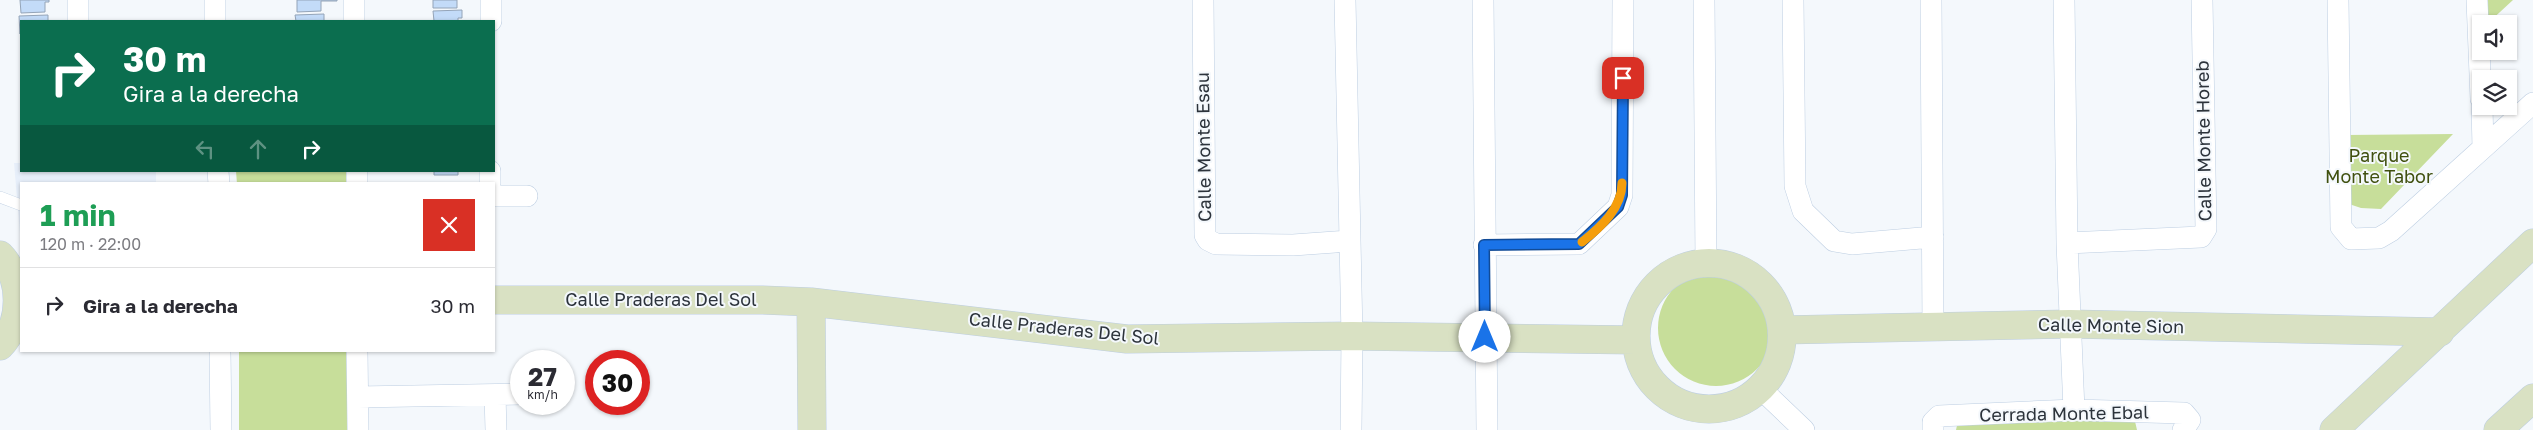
<!DOCTYPE html>
<html lang="es">
<head>
<meta charset="utf-8">
<style>
	:root { --surface:#fff; --page:#f7f7f7; --text:#2b2b33; --muted:#7c7c81; --line:#e1e1e2 }
	body { margin:0; font-family:"Golos Text",sans-serif; background:var(--page); color:var(--text); height:100vh; display:flex; flex-direction:column; font-size:19px; white-space:nowrap }
	* { box-sizing:border-box; margin:0 }
	p { font-size:16px; color:var(--muted) }
	.icon { flex:none; width:28px; height:28px; fill:none; stroke:currentColor; stroke-width:2; stroke-linecap:round; stroke-linejoin:round }
	.map { position:relative; flex:1; overflow:hidden }
	.sheet { position:absolute; left:20px; top:182px; width:475px; height:170px; display:flex; flex-direction:column; background:var(--surface); border-radius:0px; box-shadow:0 1px 4px #0004 }
	.sheet>* { flex:none }
	.banner { position:absolute; left:20px; top:20px; width:475px; height:152px; border-radius:0px; box-shadow:0 1px 4px #0004; background:#0b6e4f; color:#fff; overflow:hidden }
	.buttons { position:absolute; left:2472px; top:15px; display:grid; gap:10px }
	.buttons a { display:grid; place-items:center; width:45px; height:45px; border-radius:0px; background:var(--surface); box-shadow:0 1px 4px #0004; font-size:25px }
	.speed { position:absolute; left:510px; top:350px; display:flex; gap:10px; font-size:25px; font-weight:700; text-align:center }
	.speed>* { display:grid; place-content:center; width:65px; height:65px; border-radius:50%; background:var(--surface); box-shadow:0 1px 4px #0004; line-height:1 }
	.speed small { font-size:12px; font-weight:400 }
	.speed .limit { border:8px solid #d22; background:#fff; color:#111 }
	.pin { position:absolute; display:grid; place-items:center; width:42px; height:42px; color:#fff; margin:-21px; border-radius:10px; box-shadow:0 2px 8px #0006 }
	.me { position:absolute; width:55px; margin:-28px; rotate:0deg; stroke-linejoin:round; filter:drop-shadow(0 0 4px #0008) }
	.turn { display:flex; align-items:center; gap:18px; height:105px; padding:0 20px; font-size:22px }
	.turn .icon { width:65px; height:65px; stroke-width:2.5 }
	.turn b { display:block; font-size:35px; line-height:42px }
	.lanes { display:flex; align-items:center; height:48px; padding:0 20px; background:#0003; justify-content:center; gap:25px; direction:ltr }
	.lanes .off { opacity:.35 }
	.round { display:grid; place-items:center; flex:none; width:52px; height:52px; border-radius:0px; background:var(--page) }
	.summary { display:flex; align-items:center; justify-content:space-between; height:85px; padding:0 20px }
	h1 { font-size:30px; font-weight:700; line-height:38px; color:#1e9e55 }
	ul { padding:0; list-style:none }
	li { display:flex; align-items:center; gap:15px; height:75px; padding:0 20px; border-top:1px solid var(--line) }
	li div { flex:1 }
	li b { display:block; font-size:19px }
	li em { font-style:normal }
	.map>svg:first-child { display:block }
	.built { fill:#e7effa }
	.green { fill:#c7de9a }
	.building { fill:#c3dbf8; stroke:#94a4b8 }
	.lines { fill:none; stroke-linecap:round; stroke-linejoin:round }
	.lane-casing { stroke:#bdcee2; stroke-width:12 }
	.street-casing { stroke:#bdcee2; stroke-width:22 }
	.secondary-casing { stroke:#bdcee2; stroke-width:29 }
	.lane { stroke:#fff; stroke-width:11 }
	.street { stroke:#fff; stroke-width:21 }
	.secondary { stroke:#d9e1c3; stroke-width:28 }
	.route-casing { stroke:#114b97; stroke-width:12 }
	.route { stroke:#1a73e8; stroke-width:9 }
	.slow { stroke:#f59e0b; stroke-width:9 }
	.labels { text-anchor:middle; stroke-width:4; stroke-linejoin:round; paint-order:stroke }
	.street-label { font-size:18px; fill:#2c333b; stroke:#f4f8fc }
	.park-label { font-size:18px; fill:#40500f; stroke:#f4f8fc }
</style>
</head>
<body>
<div class="map">
<svg width="2533" height="430" viewBox="0 0 2533 430">
	<rect width="100%" height="100%" fill="#f4f8fc"/>
	<path class="built" d="M14,163H21V171H156V184H21V245Z"/>
	<path class="green" d="M2485,0H2513L2487,24Z
		M2453,134L2381,209L2361,208L2349,204L2346,135Z
		M236,171H346V184H237Z
		M1658 328a58 58 0 1 1 116 0a58 58 0 1 1-116 0Z
		M239,351H347V430H239Z
		M2134,417L2137,430H1956L1958,421Z"/>
	<path class="building" d="M20,0H49V2H45V12L21,13Z
		M297,0H337V1H321V11L297,12Z
		M433,0H457V8H433Z
		M462,10V18H458V21H434L433,11Z
		M324,14V21H296L295,15Z
		M48,15V21H21L20,34L19,16Z
		M434,171H458V175H434Z"/>
	<g class="lines">
		<defs>
			<path id="lane" d="M0,197L21,205"/>
			<path id="street" d="M78,0V21
				M215,0V21
				M354,0V21
				M1203,0L1205,235L1208,240L1216,244L1293,245L1349,241
				M1345,0L1352,336L1351,430
				M1483,0L1487,430
				M1704,0L1706,263
				M1793,0L1795,186L1803,211L1834,241L1852,244L1933,237
				M1931,0L1933,327
				M2064,0L2067,243L2074,410
				M2338,0L2341,227L2351,239L2379,238L2391,231L2533,103
				M2477,0L2481,99
				M491,21V0
				M2482,106L2483,148
				M218,171L219,184
				M357,171V184
				M490,184V171
				M494,196H527
				M2067,243L2201,237L2206,229L2202,0
				M1484,245L1579,244L1618,207L1622,195L1623,0
				M220,351L221,430
				M357,351L358,430
				M1761,389L1804,430
				M495,395L496,430
				M358,397L521,394
				M1933,430V422L1939,416L2074,410L2184,413L2190,420L2183,430"/>
			<path id="secondary" d="M0,255C23,278 23,323 0,346
				M1636 336a73 73 0 1 1 146 0a73 73 0 1 1-146 0Z
				M494,300H762L811,302L1127,339L1352,336L1636,340
				M811,302L812,430
				M1782,330L2070,324L2440,332
				M2334,430L2533,243
				M2498,430L2533,398"/>
		</defs>
		<use href="#lane" class="lane-casing"/>
		<use href="#street" class="street-casing"/>
		<use href="#secondary" class="secondary-casing"/>
		<use href="#lane" class="lane"/>
		<use href="#street" class="street"/>
		<use href="#secondary" class="secondary"/>
	</g>
	<g class="lines">
		<defs>
			<path id="route" d="M1485,337L1484,245L1579,244L1618,207L1622,195L1623,78"/>
		</defs>
		<use href="#route" class="route-casing"/>
		<use href="#route" class="route"/>
		<path class="slow" d="M1582,242C1601,227 1622,208 1622,183"/>
	</g>
	<g class="labels">
		<g class="street-label">
			<text transform="translate(2204 141) rotate(-91)" y="6">Calle Monte Horeb</text>
			<text transform="translate(1204 147) rotate(-91)" y="6">Calle Monte Esau</text>
			<text x="661" y="306">Calle Praderas Del Sol</text>
			<text transform="translate(2111 326) rotate(1)" y="6">Calle Monte Sion</text>
			<text transform="translate(1064 329) rotate(6)" y="6">Calle Praderas Del Sol</text>
			<text transform="translate(2064 414) rotate(-1)" y="6">Cerrada Monte Ebal</text>
		</g>
		<g class="park-label">
			<text x="2379" y="162">Parque<tspan x="2379" dy="21">Monte Tabor</tspan></text>
		</g>
	</g>
</svg>
<div class="buttons">
<a><svg class="icon" aria-label="sound" viewBox="0 0 24 24"><path d="M4 9h4l5-4v14l-5-4H4zM17 9q2 3 0 6"/></svg></a>
<a><svg class="icon" aria-label="layers" viewBox="0 0 24 24"><path d="M12 4l9 5-9 5-9-5zM3 14l9 5 9-5"/></svg></a>
</div>
<div class="speed"><div>27<small>km/h</small></div><div class="limit">30</div></div>
<div class="pin" style="left:1623px;top:78px;background:#d93025"><svg class="icon" aria-label="arrive" viewBox="0 0 24 24"><path d="M6 21V4h12l-3 4 3 4H6"/></svg></div>
<svg class="me" style="left:1485px;top:337px" viewBox="-20 -20 40 40"><circle r="19" fill="#fff"/><path d="M0-13L10 11 0 6-10 11z" fill="#1a73e8"/></svg>
<div class="banner">
<div class="turn"><svg class="icon" aria-label="right" viewBox="0 0 24 24"><path d="M7 20v-9h11M14 6l5 5-5 5"/></svg><div><b>30 m</b>Gira a la derecha</div></div>
<div class="lanes"><svg class="icon off" aria-label="left" viewBox="0 0 24 24"><path d="M17 20v-9H6M10 6l-5 5 5 5"/></svg><svg class="icon off" aria-label="ahead" viewBox="0 0 24 24"><path d="M12 20V5M6 11l6-6 6 6"/></svg><svg class="icon" aria-label="right" viewBox="0 0 24 24"><path d="M7 20v-9h11M14 6l5 5-5 5"/></svg></div>
</div>
<section class="sheet">
<div class="summary"><div><h1>1 min</h1><p>120 m · 22:00</p></div><a class="round" style="background:#d93025;color:#fff"><svg class="icon" aria-label="close" viewBox="0 0 24 24"><path d="M6 6l12 12M18 6L6 18"/></svg></a></div>
<ul>
<li><svg class="icon" aria-label="right" viewBox="0 0 24 24"><path d="M7 20v-9h11M14 6l5 5-5 5"/></svg><div><b>Gira a la derecha</b></div><em>30 m</em></li>
</ul>
</section>
</div>
</body>
</html>
